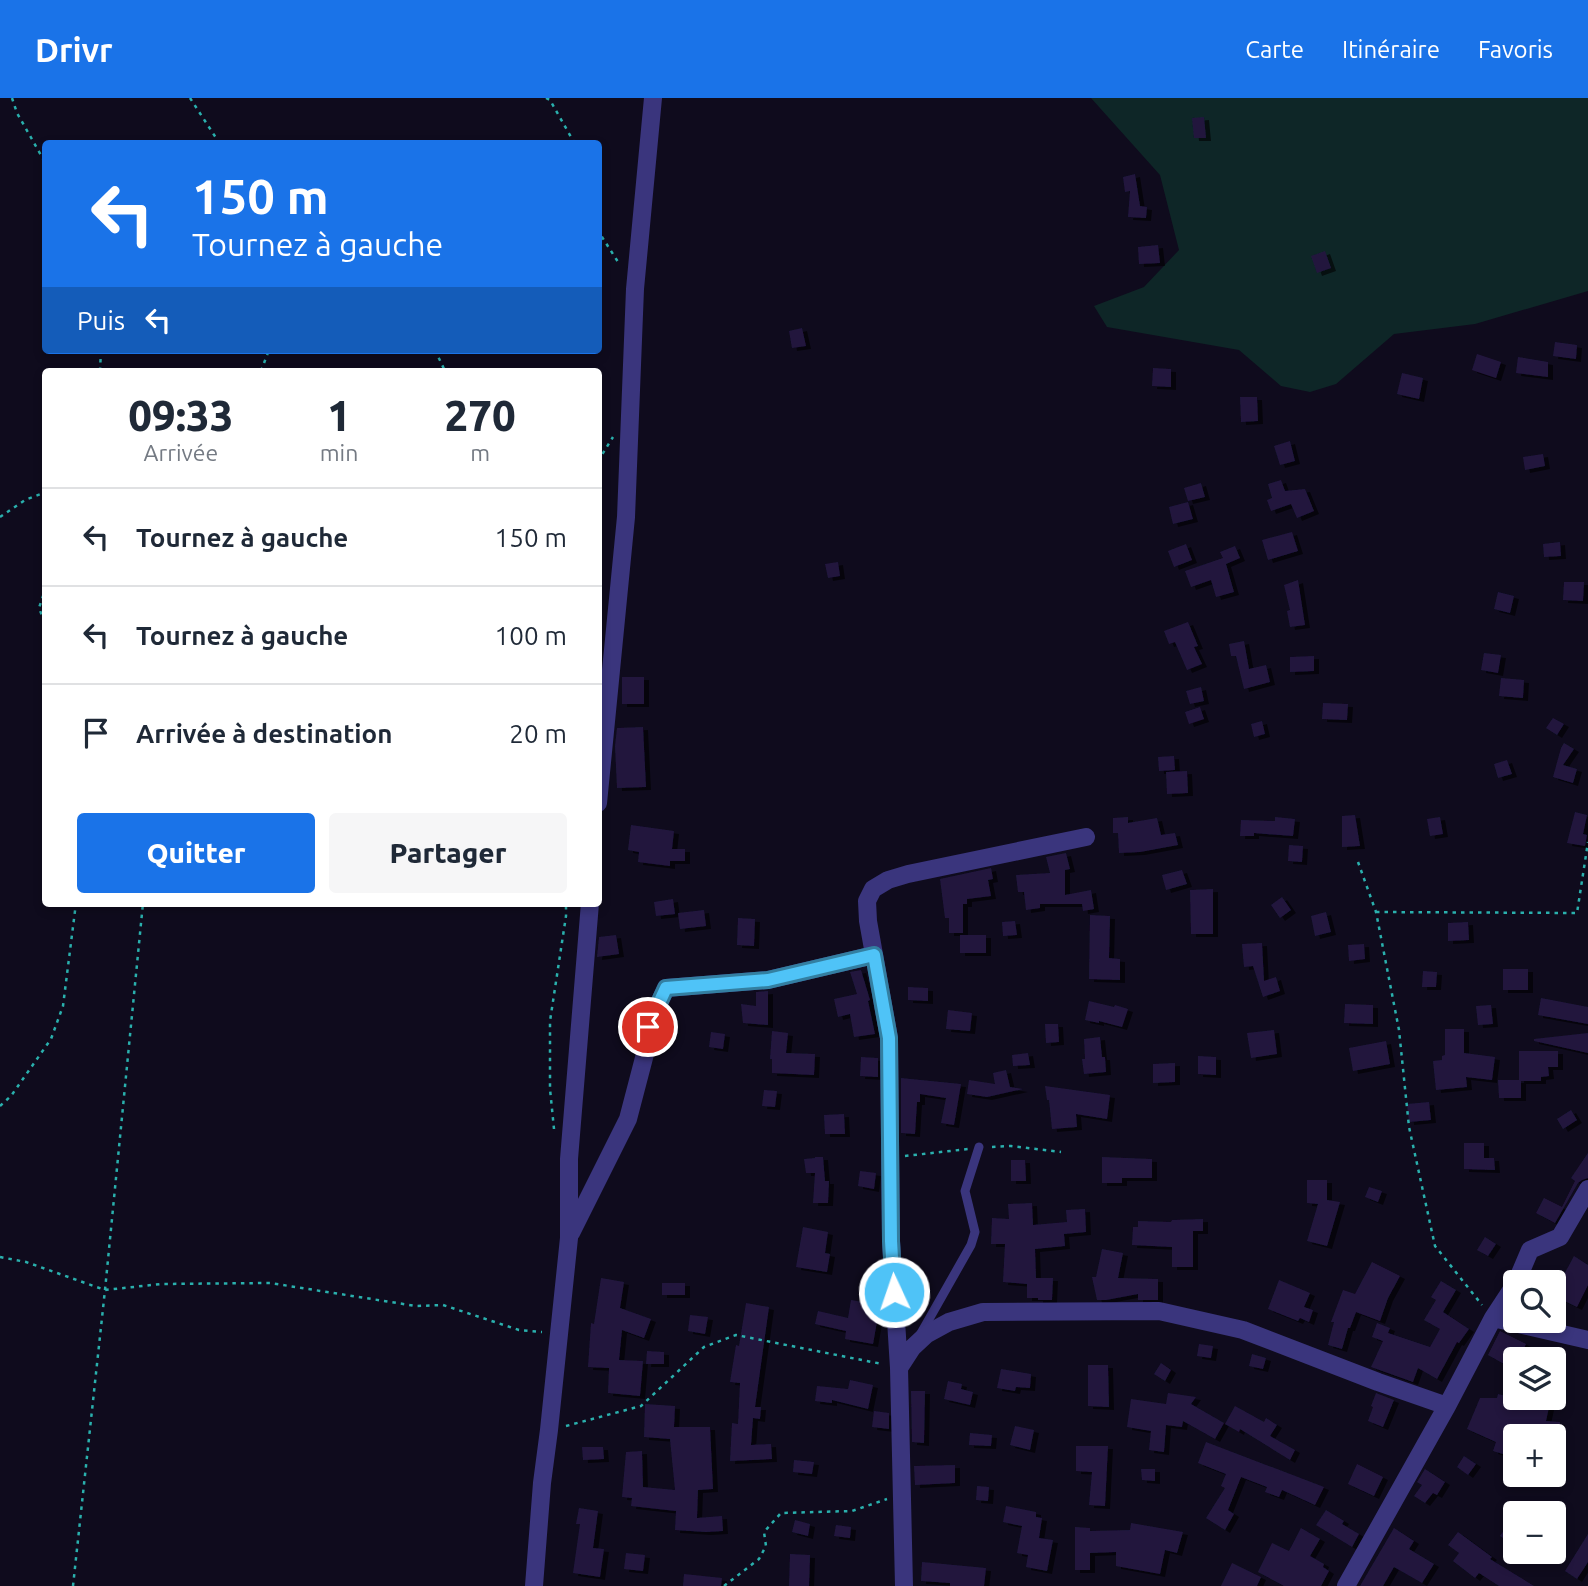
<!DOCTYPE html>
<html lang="fr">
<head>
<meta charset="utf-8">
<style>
	:root { --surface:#fff; --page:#f6f6f7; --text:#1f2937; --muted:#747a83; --line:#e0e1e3; --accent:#1a73e8 }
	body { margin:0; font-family:Ubuntu,sans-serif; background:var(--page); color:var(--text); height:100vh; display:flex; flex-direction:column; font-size:26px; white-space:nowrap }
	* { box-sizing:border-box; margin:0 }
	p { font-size:23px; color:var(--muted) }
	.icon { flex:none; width:38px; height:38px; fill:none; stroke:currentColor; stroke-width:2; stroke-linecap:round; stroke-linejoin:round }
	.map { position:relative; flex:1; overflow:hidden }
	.sheet { position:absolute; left:42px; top:270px; width:560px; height:539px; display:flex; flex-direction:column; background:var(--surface); border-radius:7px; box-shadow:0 4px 10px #0003 }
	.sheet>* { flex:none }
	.guide { position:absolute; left:42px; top:42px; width:560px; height:214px; border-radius:7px; box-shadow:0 4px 10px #0003; background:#1a73e8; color:#fff; overflow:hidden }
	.controls { position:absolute; left:1503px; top:1172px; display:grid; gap:14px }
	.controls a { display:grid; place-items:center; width:63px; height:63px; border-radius:7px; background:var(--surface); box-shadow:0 4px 10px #0003; font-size:35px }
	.pin { position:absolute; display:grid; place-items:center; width:60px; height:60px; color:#fff; margin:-30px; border:4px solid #fff; border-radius:50%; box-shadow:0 2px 7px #0007 }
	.me { position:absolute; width:77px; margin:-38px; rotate:357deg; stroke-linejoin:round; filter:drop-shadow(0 0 5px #0008) }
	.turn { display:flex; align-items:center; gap:24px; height:147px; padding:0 35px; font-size:32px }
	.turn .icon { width:91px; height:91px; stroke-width:2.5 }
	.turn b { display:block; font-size:49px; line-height:60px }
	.then { display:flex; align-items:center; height:66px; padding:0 35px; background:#0003; gap:14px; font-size:26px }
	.eta { display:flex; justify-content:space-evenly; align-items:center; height:119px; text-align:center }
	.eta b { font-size:42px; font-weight:800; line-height:49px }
	.cta { display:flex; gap:14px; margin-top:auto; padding:14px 35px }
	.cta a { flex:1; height:80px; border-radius:7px; background:var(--accent); color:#fff; font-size:28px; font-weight:800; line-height:80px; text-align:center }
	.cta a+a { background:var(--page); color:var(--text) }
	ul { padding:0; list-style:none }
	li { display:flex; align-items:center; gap:21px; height:98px; padding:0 35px; border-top:2px solid var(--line) }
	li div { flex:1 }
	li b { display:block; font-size:26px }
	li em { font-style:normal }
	header { display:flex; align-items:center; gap:42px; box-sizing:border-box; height:98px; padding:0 35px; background:var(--accent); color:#fff }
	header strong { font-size:33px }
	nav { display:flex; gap:38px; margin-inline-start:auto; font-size:24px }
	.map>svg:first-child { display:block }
	.green { fill:#0e2627 }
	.building { fill:#20173e; filter:url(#shadow) }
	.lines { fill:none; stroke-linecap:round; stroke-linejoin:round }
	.path { stroke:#2ab0ad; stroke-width:2.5; stroke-dasharray:3.5 5; stroke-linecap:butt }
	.service { stroke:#3a357d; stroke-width:9 }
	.minor { stroke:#3a357d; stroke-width:18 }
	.route-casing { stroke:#337fa1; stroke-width:18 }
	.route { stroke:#4fc3f7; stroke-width:12 }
</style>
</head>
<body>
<header>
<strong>Drivr</strong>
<nav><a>Carte</a><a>Itinéraire</a><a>Favoris</a></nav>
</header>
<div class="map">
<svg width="1588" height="1488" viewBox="0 0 1588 1488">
	<defs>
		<filter id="shadow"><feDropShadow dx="5" dy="3" stdDeviation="0" flood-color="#0009"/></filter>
	</defs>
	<rect width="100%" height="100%" fill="#0f0b1d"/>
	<path class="green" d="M1091,0H1588V193L1475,226L1394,236L1336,286L1310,294L1281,288L1239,252L1107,229L1094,208L1144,189L1179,152L1160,77Z"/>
	<path class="building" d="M1204,19L1206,40H1194L1192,20Z
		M1135,76L1140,108L1147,109L1146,120L1128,119L1130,93L1125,94L1123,79Z
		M1158,147L1160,165L1139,166L1138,149Z
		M1325,153L1331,170L1317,175L1311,158Z
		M802,230L806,248L792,250L789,233Z
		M1555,244L1577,247L1576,261L1553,258Z
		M1477,256L1501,264L1496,280L1472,272Z
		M1518,259L1548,264V279L1516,275Z
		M1153,270L1171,271V289L1152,288Z
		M1402,275L1423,280L1419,301L1397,296Z
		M1240,299H1257L1258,323L1241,324Z
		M1290,343L1295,363L1280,367L1274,348Z
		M1543,356L1545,368L1525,372L1523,359Z
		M1281,382L1285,393L1305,391L1314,413L1297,420L1291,406L1271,413L1267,402L1272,400L1268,386Z
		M1201,385L1205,399L1188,403L1184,390Z
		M1188,404L1193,421L1173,426L1169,409Z
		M1292,434L1298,453L1268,462L1262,442Z
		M1560,444L1561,458L1544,459L1543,446Z
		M1186,446L1192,462L1174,469L1168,453Z
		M1235,448L1240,460L1226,466L1234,494L1216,499L1211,482L1191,489L1185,473L1223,460L1220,454Z
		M838,464L840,478L828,480L825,466Z
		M1298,482L1305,527L1290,529L1287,513L1290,512L1284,487Z
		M1564,484H1584L1583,503L1563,502Z
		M1498,494L1514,498L1510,515L1494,511Z
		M1188,524L1198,548L1194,549L1202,566L1187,572L1175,544L1169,546L1164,533Z
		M1244,543L1249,571L1266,567L1270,584L1244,591L1236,558H1231L1229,546Z
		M1484,555L1501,557L1498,575L1481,572Z
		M1314,558V573L1290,574V559Z
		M622,579H644V606H622Z
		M1501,580L1524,582L1523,600L1499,598Z
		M1201,589L1204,603L1190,606L1186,593Z
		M1323,605L1348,606L1347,622L1322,621Z
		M1200,609L1204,621L1189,626L1185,614Z
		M1553,620L1564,626L1557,637L1546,630Z
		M1262,623L1265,636L1254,639L1251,626Z
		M643,629L646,689L617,690L615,648L617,630Z
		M1564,645L1574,651L1563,667L1577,671L1573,685L1553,679L1561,650Z
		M1174,658L1175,672L1159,673L1158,659Z
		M1507,662L1512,676L1498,680L1494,666Z
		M1187,673L1188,695L1167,696L1166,674Z
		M1575,714L1587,717L1583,736L1587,737L1585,748L1567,745Z
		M1355,717L1360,748L1342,749V718Z
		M1128,719V725L1157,720L1161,737L1175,735L1178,747L1140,754L1119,755L1118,735H1113V720Z
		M1275,719L1295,721L1293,738L1254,735V738H1240L1241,722L1275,723Z
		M1440,719L1443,736L1430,738L1427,721Z
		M631,727L674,733L672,751H685V763H670V768L638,764L639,754L628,752Z
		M1289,747L1303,748L1302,764L1288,763Z
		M1066,755L1070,771L1065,772V797L1091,792L1094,811L1083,813L1082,806H1040V810L1026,812L1024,794H1018L1016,777L1050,775L1046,759Z
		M991,770L993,781L988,782L991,798L967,801V806H963V835H949V820H945L940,781Z
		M1182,772L1187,786L1166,792L1162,777Z
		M1213,791V836H1191L1190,792Z
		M1282,799L1291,812L1280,820L1271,807Z
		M673,801L675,816L656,818L654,804Z
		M704,812L706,828L680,831L678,815Z
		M1326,814L1331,834L1315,838L1311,818Z
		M1090,817L1110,818L1109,860L1120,861V882L1089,881Z
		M738,820L755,821L754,848L737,847Z
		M1015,823L1017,837L1003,838L1002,824Z
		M1468,824L1469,842L1448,843V825Z
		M616,837L619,856L597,859L599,839Z
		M960,837H986V855H960Z
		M1262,845L1264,883L1276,879L1280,893L1263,899L1253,868L1244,869L1242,846Z
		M1364,846L1365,861L1349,863L1348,847Z
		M1503,871H1528V892H1503Z
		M861,872L870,902L868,903L875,936L854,939L850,916L838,919L834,901L857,896L850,874Z
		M1423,873L1437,874L1436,889H1422Z
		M908,889L928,890V903L908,902Z
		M768,893V927L743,925L741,906L756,908V894Z
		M1541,900L1588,909V926L1538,917Z
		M1089,903L1114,909L1115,907L1128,911L1122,929L1099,923V925L1085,922Z
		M1345,906L1373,907V926L1344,925Z
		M1491,907L1493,926L1478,927L1476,908Z
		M948,912L972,915L970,933L946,931Z
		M1045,926H1058L1059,944L1046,945Z
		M1445,931H1464V955L1495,959L1492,982L1466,979L1467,989L1436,992L1433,963L1442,962V958L1445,957Z
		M1274,932L1277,956L1251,960L1247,935Z
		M772,933L788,935L786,955L815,956L814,977L772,975V961H770Z
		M711,934L725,936L723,951L709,949Z
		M1588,935V955L1534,943V941Z
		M1100,939L1102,959H1105L1106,974L1084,976L1082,961H1085L1084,941Z
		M1386,943L1390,966L1353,973L1349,950Z
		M1519,953H1558V969H1548L1549,978L1541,979V983H1521V1000H1499L1498,982H1519Z
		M1028,955L1030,967L1013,968L1012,957Z
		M1198,958L1216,959V977L1198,976Z
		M861,959L878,960V979L860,978Z
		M1175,965V984L1153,985V966Z
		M1006,972L1010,989L1023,991L987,999L967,996L969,982L995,986L993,975Z
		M901,980L961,986L954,1027L941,1025L946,1000L920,996V1004H917L915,1036L901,1035Z
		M1045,988L1110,997L1107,1021L1076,1016L1077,1029L1052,1031L1049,1002H1047Z
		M764,992L777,993L775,1009L762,1008Z
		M1429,1004L1431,1022L1409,1024L1407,1006Z
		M1571,1012L1577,1022L1563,1031L1557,1021Z
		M844,1016L845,1036H825L824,1017Z
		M1464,1045H1484V1060H1494L1495,1072L1464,1071Z
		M1588,1055V1080L1582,1082L1578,1085L1555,1125L1536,1115L1544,1100L1562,1109L1575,1083L1571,1080Z
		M815,1059H823L825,1083H829L828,1105H813L815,1075H806L804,1061L815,1060Z
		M1102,1059L1152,1061V1080H1122V1085H1102Z
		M1011,1062H1025L1026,1083H1011Z
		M860,1073L876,1075L874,1091L858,1088Z
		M1307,1082H1327V1102L1340,1104L1327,1148L1307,1143L1318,1106L1307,1105Z
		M1369,1089L1382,1093L1378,1104L1365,1099Z
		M1032,1105L1033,1127L1067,1124L1066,1112L1085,1111L1086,1134L1064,1136L1065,1148L1035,1151L1036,1180H1053L1052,1202H1038V1200H1027V1186L1003,1184L1005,1146H991L992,1120L1009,1121L1008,1106Z
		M1203,1121V1133H1193V1169H1172V1149L1132,1147L1133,1129H1138V1123L1171,1124L1172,1122Z
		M803,1129L828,1134L825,1155L830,1156L827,1174L796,1169Z
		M1485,1139L1496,1146L1488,1158L1477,1152Z
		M1102,1151L1123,1155L1118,1180L1158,1181V1202H1138V1196L1106,1202H1097L1092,1179H1096Z
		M1574,1158L1588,1167V1187L1577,1209L1554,1198V1183L1560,1184Z
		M1372,1164L1400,1178L1388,1200L1380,1223L1356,1214L1350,1230H1348L1342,1251L1328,1247L1334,1224H1331L1343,1192L1355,1196Z
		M601,1180L624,1184L620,1210L651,1221L644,1240L622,1232L619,1262L643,1263L640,1298L608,1295L609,1270L588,1269L591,1225L594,1226Z
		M1279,1182L1310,1195L1304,1209L1313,1212L1309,1224L1300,1220L1298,1223L1268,1211Z
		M1441,1183L1456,1192L1443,1214L1469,1231L1459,1245L1457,1244L1437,1281L1418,1270L1413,1284L1371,1269L1383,1243L1372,1239L1377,1225L1390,1230L1388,1235L1430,1249L1440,1231L1424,1222L1436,1202L1431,1199Z
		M662,1185H685V1197H662Z
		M851,1202L880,1207L873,1246L845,1241L846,1233L815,1226L818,1213L848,1220Z
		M746,1205L769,1209L755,1309H761L760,1321L753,1320L751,1347L771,1346L772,1361L730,1363L732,1325L738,1326L740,1285L730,1284L736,1247L739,1248Z
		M690,1217L708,1219L705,1236L688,1233Z
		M1500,1233L1526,1246L1518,1262H1516L1513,1271L1488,1257Z
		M1199,1246L1213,1248L1211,1260L1197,1258Z
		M647,1253L664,1254V1266H646Z
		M1252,1256L1266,1260L1263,1271L1249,1268Z
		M1161,1265L1171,1272L1165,1283L1154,1276Z
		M1088,1267H1108L1109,1309L1088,1308Z
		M1001,1271L1031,1276L1030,1290L1016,1289L1015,1293L997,1290Z
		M850,1282L873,1287L868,1311L832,1302V1305L815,1303L817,1288L848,1291Z
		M948,1283L962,1286L961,1291L973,1294L970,1307L944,1301Z
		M911,1293H925L924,1345L912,1344Z
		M1168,1295L1196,1299L1191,1306L1224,1325L1215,1341L1183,1323L1182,1329L1166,1327L1164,1354L1149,1352L1151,1333L1127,1329L1131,1301L1166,1306Z
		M1376,1295L1394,1302L1383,1329L1368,1323L1373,1309L1371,1308Z
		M1498,1296L1514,1300H1551L1546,1323L1560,1324V1339H1516V1360L1493,1353L1496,1344L1467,1331L1480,1300H1497Z
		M645,1306L675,1308L674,1329H710L713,1391L698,1392L697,1420L722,1418L723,1433L706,1434L675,1432L676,1413L631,1408L632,1400L622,1399L626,1354L642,1353L643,1389L675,1392L670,1341L644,1339Z
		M1235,1308L1264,1324L1266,1320L1277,1327L1270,1338L1295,1352L1290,1362L1240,1331L1239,1334L1225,1326Z
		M874,1313L889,1315V1331L872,1329Z
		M1015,1328L1034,1332L1030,1352L1010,1347Z
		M970,1335L992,1337L991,1348L969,1347Z
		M1206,1344L1324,1389L1315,1407L1282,1392L1279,1399L1265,1394L1267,1389L1241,1379L1228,1412L1234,1416L1225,1432L1206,1420L1225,1390L1221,1388L1226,1376L1198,1365Z
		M1076,1348H1108L1105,1408L1089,1407L1092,1374L1076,1373Z
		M582,1349H603L604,1361L583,1362Z
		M1464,1358L1476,1366L1468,1377L1457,1369Z
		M794,1362L814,1364L812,1376L793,1374Z
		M1357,1366L1383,1379L1374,1398L1348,1386Z
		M955,1367V1385L915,1387L914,1368Z
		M1141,1371H1155V1383L1142,1382Z
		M1425,1371L1445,1384L1437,1397L1433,1395L1425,1405L1414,1398L1422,1387L1417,1384Z
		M977,1388L989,1389L988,1403L976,1402Z
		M1006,1408L1036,1414V1419L1042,1420L1039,1440L1053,1442L1047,1473L1026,1469L1028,1457L1017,1455L1022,1428L1003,1424Z
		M579,1410L598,1413L593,1450L604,1451L600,1479L573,1475L580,1426H576Z
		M1326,1412L1344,1423L1342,1426L1359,1436L1352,1449L1316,1427Z
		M1516,1415V1449L1500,1438Z
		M795,1422L810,1426L808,1438L792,1434Z
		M1131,1425L1183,1434L1177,1455L1165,1452L1160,1476L1116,1468V1454L1090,1455V1472H1075V1429L1090,1430V1433L1130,1432Z
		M836,1427L851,1429L850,1440L834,1438Z
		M1301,1430L1320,1441L1310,1458L1324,1466L1323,1469L1329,1473L1321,1488H1284L1258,1474L1272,1445L1289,1453Z
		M1394,1430L1414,1443L1409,1451L1434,1466L1422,1485L1394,1469L1383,1488H1360Z
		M1458,1434L1492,1459L1490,1461L1534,1488H1499L1479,1475L1475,1480L1453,1463L1459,1455L1448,1447Z
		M1588,1436V1464L1577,1481L1565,1473Z
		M626,1455L645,1457L643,1473L624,1471Z
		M790,1456L810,1457L809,1488H789Z
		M922,1464L986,1470L984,1488H950V1485L921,1483Z
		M1232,1465L1261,1479L1257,1488H1221Z
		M684,1476L722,1480L721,1488H683Z"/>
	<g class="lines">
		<path class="path" d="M12,0L17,15L46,66
			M190,0L220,46
			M546,0L550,2L575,46
			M598,131L602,139L620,167
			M435,252L445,273
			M100,273L101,252
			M261,273L269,252
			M598,363L613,339
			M0,419L25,402L46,394
			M46,489L39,510L46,528
			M1358,764L1376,814L1399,932L1409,1029L1435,1148L1482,1207
			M1376,814L1577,815L1588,744
			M0,1008L11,998L51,941L63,908L76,805
			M554,1031L550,991V923L566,818V805
			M992,1049L1011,1048L1061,1054
			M905,1058L968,1051
			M0,1159L26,1164L105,1192L161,1186L270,1185L416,1208L443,1207L519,1232L542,1234
			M566,1328L641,1308L704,1249L736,1237L882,1266
			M73,1488L105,1192L143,805
			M724,1488L759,1461L766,1448L764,1434L781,1415L852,1413L887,1401"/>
		<path class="service" d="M920,1237L971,1147L975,1134L965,1093L979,1049"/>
		<path class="minor" d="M598,705L626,419L635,191L653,0
			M571,1135L628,1021L645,956L648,929L666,890L768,882L874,857
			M1516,1185L1530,1152L1560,1139L1588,1091
			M1493,1220L1516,1185
			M899,1270L912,1250L927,1236L949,1224L983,1214L1159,1213L1243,1232L1378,1284L1447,1308
			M534,1488L542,1385L549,1332L569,1140V1061L590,805
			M904,1488L899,1270L891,1143L889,940L868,823L867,803L873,791L888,782L908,776L1086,739
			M1346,1488L1447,1308L1493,1220L1588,1242"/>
	</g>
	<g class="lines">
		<defs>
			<path id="route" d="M648,929L666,890L768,882L874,857L889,940L891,1143L894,1194"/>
		</defs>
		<use href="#route" class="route-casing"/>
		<use href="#route" class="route"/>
	</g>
</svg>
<div class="controls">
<a><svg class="icon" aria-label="search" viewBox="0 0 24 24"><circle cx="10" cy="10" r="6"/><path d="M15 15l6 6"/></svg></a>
<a><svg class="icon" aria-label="layers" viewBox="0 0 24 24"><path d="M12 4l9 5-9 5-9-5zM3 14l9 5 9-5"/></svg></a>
<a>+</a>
<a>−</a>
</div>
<div class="pin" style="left:648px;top:929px;background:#d93025"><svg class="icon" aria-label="arrive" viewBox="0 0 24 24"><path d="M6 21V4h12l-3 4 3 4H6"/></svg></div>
<svg class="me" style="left:894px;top:1194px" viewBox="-20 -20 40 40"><circle r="17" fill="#4fc3f7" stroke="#fff" stroke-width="3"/><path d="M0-11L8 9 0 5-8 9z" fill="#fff"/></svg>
<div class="guide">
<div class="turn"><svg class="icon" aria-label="left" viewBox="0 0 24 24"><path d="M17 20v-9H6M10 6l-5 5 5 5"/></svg><div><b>150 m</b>Tournez à gauche</div></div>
<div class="then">Puis<svg class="icon" aria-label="left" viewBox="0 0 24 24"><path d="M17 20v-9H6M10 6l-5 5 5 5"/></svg></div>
</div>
<section class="sheet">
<div class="eta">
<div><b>09:33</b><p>Arrivée</p></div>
<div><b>1</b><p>min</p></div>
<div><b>270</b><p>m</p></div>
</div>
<ul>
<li><svg class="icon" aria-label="left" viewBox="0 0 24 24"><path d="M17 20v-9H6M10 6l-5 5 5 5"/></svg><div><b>Tournez à gauche</b></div><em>150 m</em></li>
<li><svg class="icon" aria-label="left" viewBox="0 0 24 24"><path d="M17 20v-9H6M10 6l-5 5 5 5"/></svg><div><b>Tournez à gauche</b></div><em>100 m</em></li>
<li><svg class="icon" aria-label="arrive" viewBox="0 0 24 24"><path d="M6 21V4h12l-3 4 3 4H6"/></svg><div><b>Arrivée à destination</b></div><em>20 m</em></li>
</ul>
<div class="cta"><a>Quitter</a><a>Partager</a></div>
</section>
</div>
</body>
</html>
